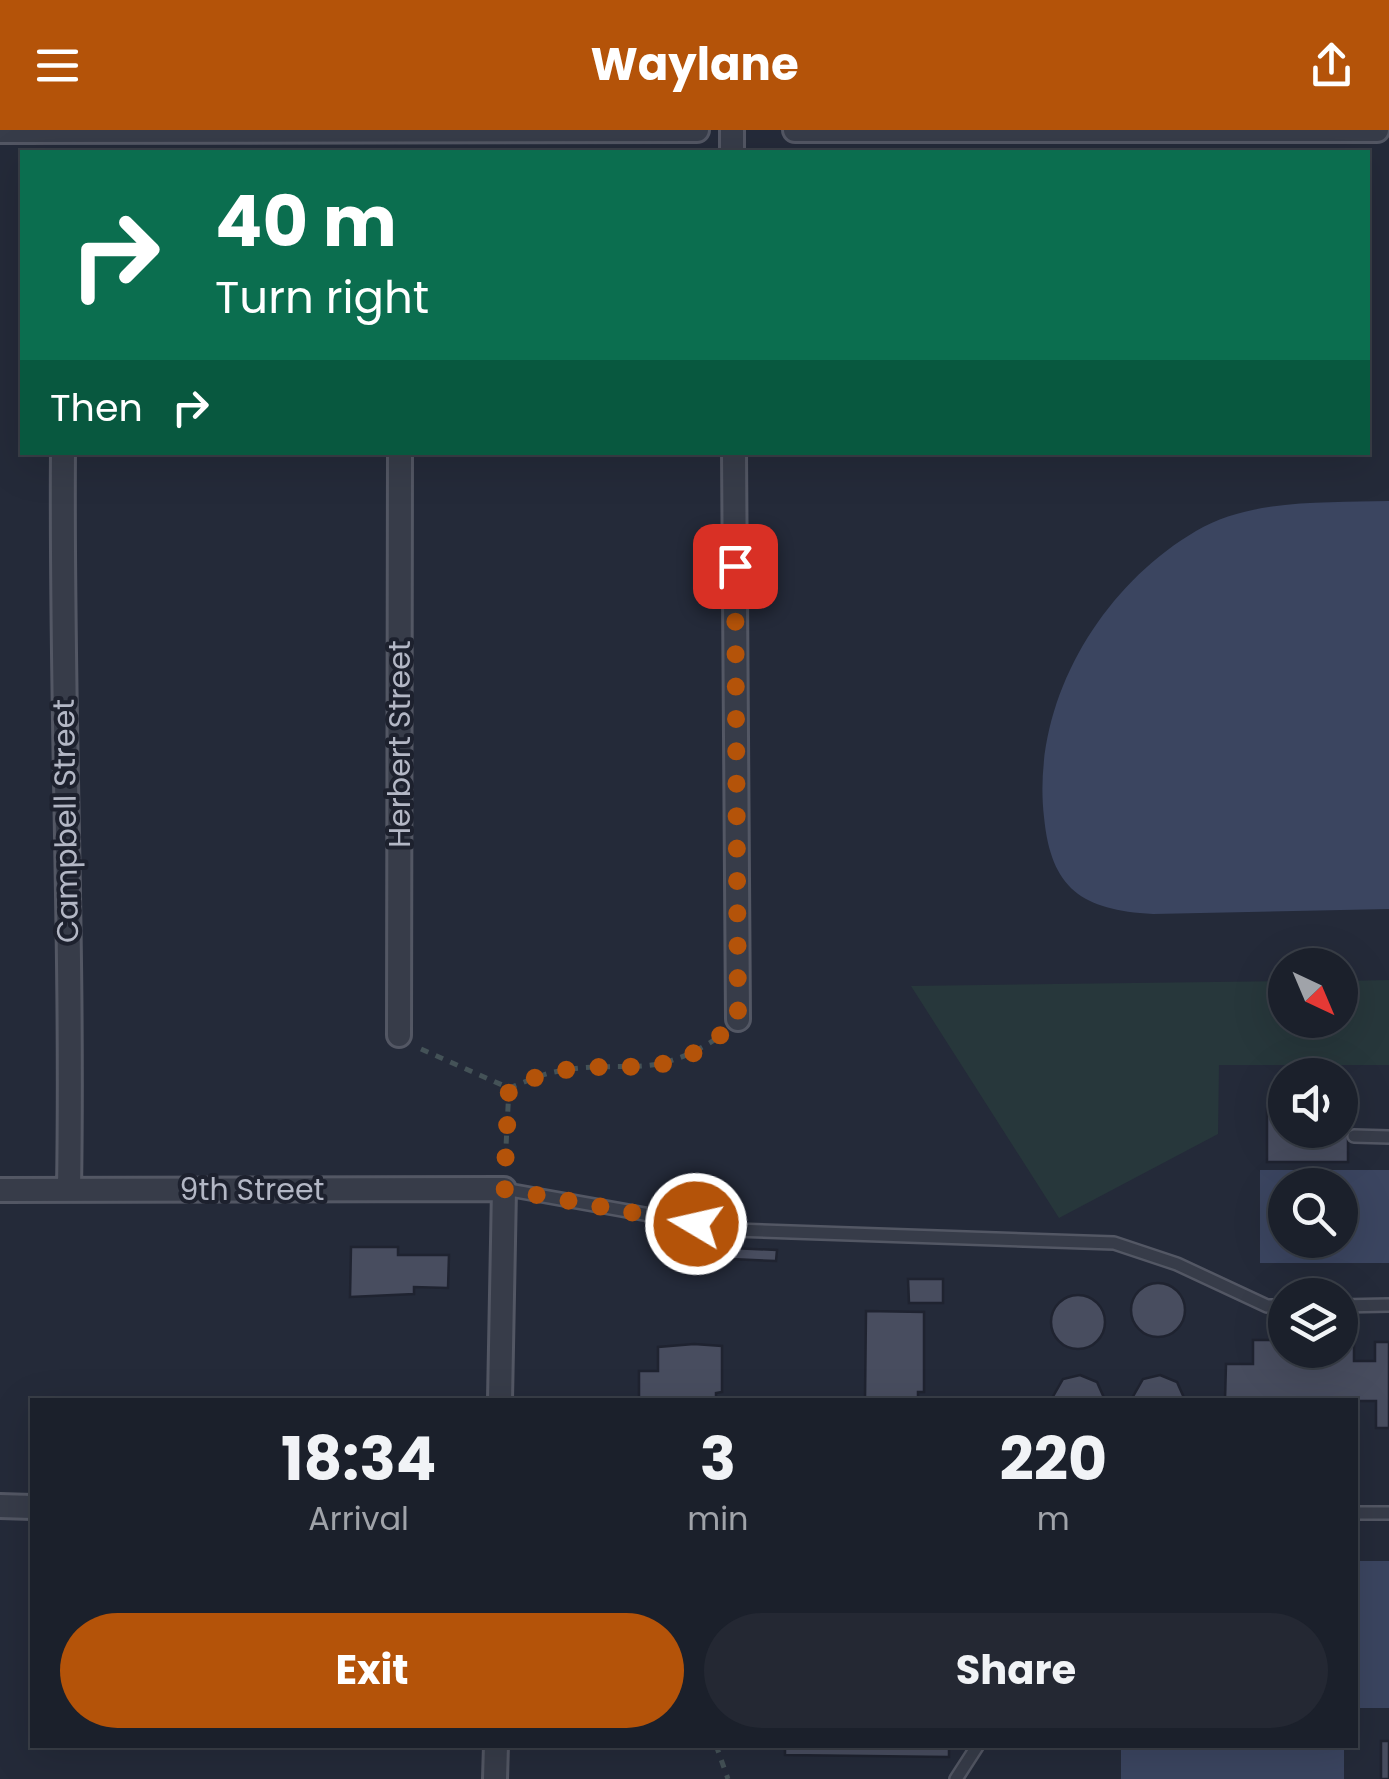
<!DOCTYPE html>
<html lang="en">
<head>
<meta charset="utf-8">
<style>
	:root { --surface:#1b202b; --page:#242833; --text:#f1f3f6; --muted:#a0a3a9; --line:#393e47; --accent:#b45309 }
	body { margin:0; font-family:Poppins,sans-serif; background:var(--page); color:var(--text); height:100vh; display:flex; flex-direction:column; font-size:38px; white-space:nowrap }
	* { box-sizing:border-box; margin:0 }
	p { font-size:32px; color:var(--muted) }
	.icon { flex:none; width:55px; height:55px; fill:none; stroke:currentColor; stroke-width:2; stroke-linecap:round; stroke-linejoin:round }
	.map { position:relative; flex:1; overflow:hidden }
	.panel { position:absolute; left:30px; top:1268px; width:1328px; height:350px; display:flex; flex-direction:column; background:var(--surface); border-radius:0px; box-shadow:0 10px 40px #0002,0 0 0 2px var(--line) }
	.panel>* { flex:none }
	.banner { position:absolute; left:20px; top:20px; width:1350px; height:305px; border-radius:0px; box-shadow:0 10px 40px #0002,0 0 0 2px var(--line); background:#0b6e4f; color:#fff; overflow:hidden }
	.needle { width:65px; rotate:136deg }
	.controls { position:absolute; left:1268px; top:818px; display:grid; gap:20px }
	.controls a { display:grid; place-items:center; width:90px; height:90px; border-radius:50%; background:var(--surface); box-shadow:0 10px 40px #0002,0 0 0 2px var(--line); font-size:50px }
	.pin { position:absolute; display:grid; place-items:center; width:85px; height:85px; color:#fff; margin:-42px; border-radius:20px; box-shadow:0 5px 15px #0006 }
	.me { position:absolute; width:110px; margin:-55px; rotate:279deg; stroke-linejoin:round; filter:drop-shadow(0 0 8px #0008) }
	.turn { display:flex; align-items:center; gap:35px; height:210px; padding:0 30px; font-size:45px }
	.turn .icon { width:130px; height:130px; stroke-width:2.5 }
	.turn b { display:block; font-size:70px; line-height:85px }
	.then { display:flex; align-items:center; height:95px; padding:0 30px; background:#0003; gap:20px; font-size:38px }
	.eta { display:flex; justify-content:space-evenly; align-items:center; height:170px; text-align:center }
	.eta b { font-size:60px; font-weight:700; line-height:70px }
	.button { display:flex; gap:20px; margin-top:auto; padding:20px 30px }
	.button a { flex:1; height:115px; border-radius:60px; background:var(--accent); color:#fff; font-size:40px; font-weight:700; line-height:115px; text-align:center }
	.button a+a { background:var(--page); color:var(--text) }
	header { display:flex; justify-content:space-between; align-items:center; height:130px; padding:0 30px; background:var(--accent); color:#fff; font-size:45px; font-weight:700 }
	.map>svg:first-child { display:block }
	.green { fill:#27373b }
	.water { fill:#3b4560; fill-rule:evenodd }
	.building { fill:#484d5f; stroke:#1f2330; stroke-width:2.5 }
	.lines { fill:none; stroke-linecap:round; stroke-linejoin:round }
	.service-casing { stroke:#535764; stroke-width:16 }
	.minor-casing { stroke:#535764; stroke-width:28 }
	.path { stroke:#445257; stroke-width:5; stroke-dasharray:8 8; stroke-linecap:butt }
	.service { stroke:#373c49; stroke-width:11 }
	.minor { stroke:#373c49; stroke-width:22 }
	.route { stroke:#b45309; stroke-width:18; stroke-dasharray:0 32.4 }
	.labels { text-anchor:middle; stroke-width:8; stroke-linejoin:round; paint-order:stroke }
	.street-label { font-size:30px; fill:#b3b7c5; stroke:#1d212e }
</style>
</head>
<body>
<header><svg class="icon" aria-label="menu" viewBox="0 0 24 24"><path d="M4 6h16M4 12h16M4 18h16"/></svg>Waylane<svg class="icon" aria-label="share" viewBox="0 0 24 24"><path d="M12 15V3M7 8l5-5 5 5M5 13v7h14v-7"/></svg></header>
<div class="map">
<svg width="1389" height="1649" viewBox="0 0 1389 1649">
	<rect width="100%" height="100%" fill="#242a39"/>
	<path class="green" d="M1389,850V935H1219L1218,1004L1059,1088L911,856L1285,851V890H1340V851Z"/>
	<path class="water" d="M1389,371V779L1153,784C1082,780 1051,759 1044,687C1031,574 1099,458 1196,401C1252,368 1327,373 1389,371Z
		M1260,1040H1389V1133H1260ZM1285,1055H1340V1110H1285Z
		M1355,1431H1389V1578H1355Z
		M1121,1615H1344V1649H1121Z"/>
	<path class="building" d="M1267,979H1285V1000H1340V979H1348V1032H1267Z
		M351,1117H398V1125H449L448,1158L414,1157V1164L350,1167Z
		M731,1118L777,1120L776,1131L731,1129Z
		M908,1149H943V1173H909Z
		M1131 1180a27 27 0 1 1 54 0a27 27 0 1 1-54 0Z
		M1051 1192a27 27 0 1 1 54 0a27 27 0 1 1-54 0Z
		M866,1181L924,1182V1262H918V1270H865Z
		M1253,1210H1285V1220H1340V1210H1354V1231H1375V1212H1389V1298H1376V1271H1358L1355,1314V1270H1225L1226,1234H1253Z
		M694,1214L722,1216V1262L716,1263V1270H639V1241H658V1217Z
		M1080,1245L1097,1252L1105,1270H1051L1063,1249Z
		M1160,1245L1177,1252L1185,1270H1131L1143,1249Z
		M1381,1611H1389V1649H1381Z
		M785,1615H949V1627L785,1625Z"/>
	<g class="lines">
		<defs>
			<path id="service" d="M1354,1006L1389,1007
				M504,1059L734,1100L1114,1113L1177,1134L1267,1176H1285
				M1340,1176L1389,1175
				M1355,1383H1389
				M956,1649L978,1615"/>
			<path id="minor" d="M732,0V22
				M795,0H1377
				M0,1L697,0
				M63,322C61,568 73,814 69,1060
				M734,322L738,889
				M399,905L400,322
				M0,1060L504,1059L500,1270
				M0,1376L32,1377
				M495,1649L496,1615"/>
		</defs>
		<use href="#service" class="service-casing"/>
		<use href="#minor" class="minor-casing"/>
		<path class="path" d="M421,919L509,958L505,1036
			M509,958C523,953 539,945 554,942C626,927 649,954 722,905
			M716,1615L728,1649"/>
		<use href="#service" class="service"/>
		<use href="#minor" class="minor"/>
	</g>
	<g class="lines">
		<path class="route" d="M696,1094L504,1059L509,958C523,953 539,945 554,942C633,926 668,959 738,889L735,436"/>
	</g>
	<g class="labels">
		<g class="street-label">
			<text transform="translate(400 614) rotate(-90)" y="10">Herbert Street</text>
			<text transform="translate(66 691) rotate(-91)" y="10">Campbell Street</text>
			<text x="252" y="1070">9th Street</text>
		</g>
	</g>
</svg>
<div class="controls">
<a><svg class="needle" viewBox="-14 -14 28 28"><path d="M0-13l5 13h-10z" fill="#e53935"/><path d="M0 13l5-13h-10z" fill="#a0a3a9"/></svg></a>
<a><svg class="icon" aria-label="sound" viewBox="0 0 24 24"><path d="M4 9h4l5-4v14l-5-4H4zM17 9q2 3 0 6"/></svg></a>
<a><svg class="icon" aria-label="search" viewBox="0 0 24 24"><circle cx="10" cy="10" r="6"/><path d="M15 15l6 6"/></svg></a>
<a><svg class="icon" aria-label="layers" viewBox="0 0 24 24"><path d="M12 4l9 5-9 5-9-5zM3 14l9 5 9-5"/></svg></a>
</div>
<div class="pin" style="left:735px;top:436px;background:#d93025"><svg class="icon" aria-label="arrive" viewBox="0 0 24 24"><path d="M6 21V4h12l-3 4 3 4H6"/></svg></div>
<svg class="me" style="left:696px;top:1094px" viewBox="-20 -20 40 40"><circle r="17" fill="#b45309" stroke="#fff" stroke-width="3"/><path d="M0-11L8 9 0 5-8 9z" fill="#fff"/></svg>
<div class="banner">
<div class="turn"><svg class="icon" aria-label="right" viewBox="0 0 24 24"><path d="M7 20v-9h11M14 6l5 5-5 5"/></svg><div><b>40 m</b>Turn right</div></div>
<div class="then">Then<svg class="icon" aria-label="right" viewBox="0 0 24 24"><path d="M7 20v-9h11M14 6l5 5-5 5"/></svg></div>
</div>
<section class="panel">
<div class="eta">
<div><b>18:34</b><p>Arrival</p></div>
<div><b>3</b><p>min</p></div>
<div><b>220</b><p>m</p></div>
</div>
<div class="button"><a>Exit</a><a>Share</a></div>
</section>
</div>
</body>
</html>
